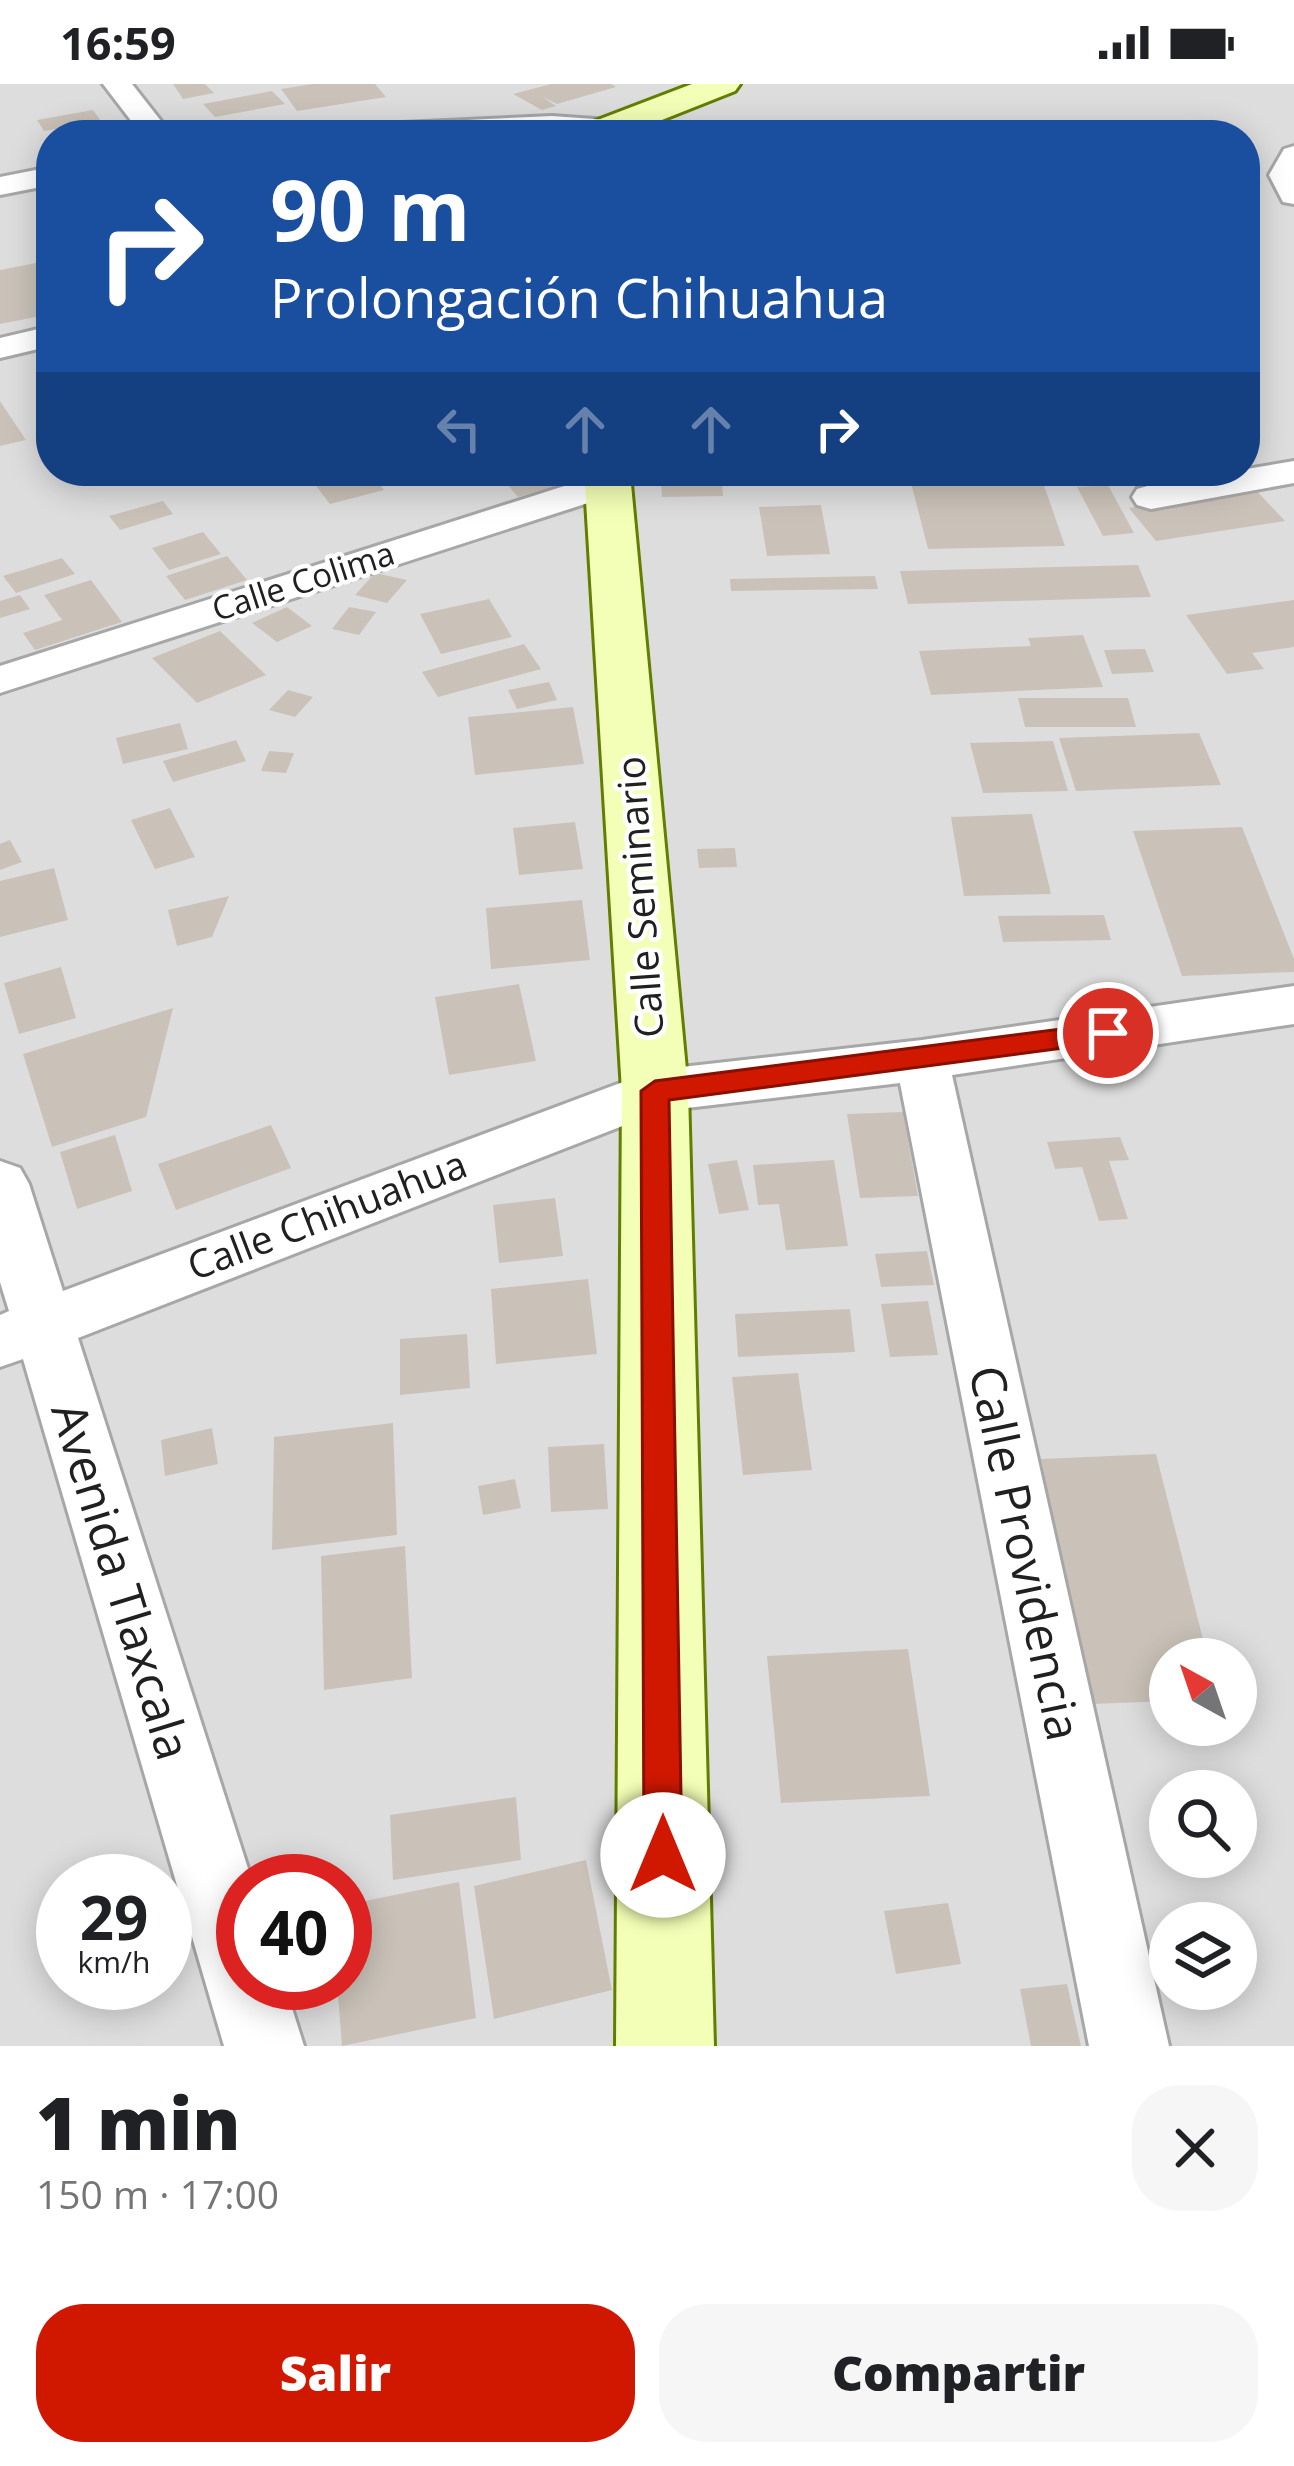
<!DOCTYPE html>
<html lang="es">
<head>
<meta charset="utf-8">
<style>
	:root { --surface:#fff; --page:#f6f6f6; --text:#202124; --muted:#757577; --accent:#d01800 }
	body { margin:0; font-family:"Open Sans",sans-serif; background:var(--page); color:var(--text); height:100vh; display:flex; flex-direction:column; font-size:45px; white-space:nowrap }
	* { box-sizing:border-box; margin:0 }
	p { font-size:39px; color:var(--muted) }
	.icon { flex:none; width:66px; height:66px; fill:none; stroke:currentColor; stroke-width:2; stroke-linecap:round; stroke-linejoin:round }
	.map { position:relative; height:1962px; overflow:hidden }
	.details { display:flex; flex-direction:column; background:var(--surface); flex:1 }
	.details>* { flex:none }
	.banner { position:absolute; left:36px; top:36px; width:1224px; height:366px; border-radius:48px; box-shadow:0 6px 30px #0003; background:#1a4fa0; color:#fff; overflow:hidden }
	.needle { width:78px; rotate:320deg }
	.controls { position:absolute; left:1149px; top:1554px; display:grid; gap:24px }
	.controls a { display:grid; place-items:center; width:108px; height:108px; border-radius:50%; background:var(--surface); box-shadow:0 6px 30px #0003; font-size:60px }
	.speed { position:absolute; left:36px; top:1770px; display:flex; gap:24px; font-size:60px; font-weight:700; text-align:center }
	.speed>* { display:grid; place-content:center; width:156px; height:156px; border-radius:50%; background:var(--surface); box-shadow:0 6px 30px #0003; line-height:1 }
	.speed small { font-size:30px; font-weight:400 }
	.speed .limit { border:18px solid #d22; background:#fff; color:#111 }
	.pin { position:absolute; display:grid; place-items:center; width:102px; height:102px; color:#fff; margin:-51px; border:6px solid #fff; border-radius:50%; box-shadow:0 3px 12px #0007 }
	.me { position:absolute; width:132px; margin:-66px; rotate:0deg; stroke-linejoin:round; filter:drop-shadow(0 0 9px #0008) }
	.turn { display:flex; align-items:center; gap:42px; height:252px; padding:0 36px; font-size:54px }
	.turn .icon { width:156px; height:156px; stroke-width:2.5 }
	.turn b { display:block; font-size:84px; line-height:102px }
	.lanes { display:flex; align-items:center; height:114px; padding:0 36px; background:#0003; justify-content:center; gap:60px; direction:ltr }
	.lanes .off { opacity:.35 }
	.round { display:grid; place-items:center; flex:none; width:126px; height:126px; border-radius:48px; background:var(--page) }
	.headline { display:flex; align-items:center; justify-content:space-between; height:204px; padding:0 36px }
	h1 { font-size:72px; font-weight:800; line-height:90px }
	.button { display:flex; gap:24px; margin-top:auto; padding:24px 36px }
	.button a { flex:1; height:138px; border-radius:48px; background:var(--accent); color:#fff; font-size:48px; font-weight:800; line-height:138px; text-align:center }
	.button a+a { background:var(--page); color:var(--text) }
	.status { display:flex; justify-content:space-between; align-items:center; height:84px; padding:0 60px; background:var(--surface); direction:ltr }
	.status svg { height:33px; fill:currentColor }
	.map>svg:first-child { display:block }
	.residential { fill:#dedddd; fill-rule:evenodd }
	.building { fill:#cac2b8 }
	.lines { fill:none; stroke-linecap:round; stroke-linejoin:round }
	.street-casing { stroke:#a7a7a7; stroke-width:6 }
	.secondary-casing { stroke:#627e00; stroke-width:6 }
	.street { fill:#fff; fill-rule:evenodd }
	.secondary { fill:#f3ffb6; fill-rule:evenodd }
	.route { fill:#d01800; stroke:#871000; stroke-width:3 }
	.labels { text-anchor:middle; stroke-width:9; stroke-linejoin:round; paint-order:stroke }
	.far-street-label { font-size:33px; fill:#202020; stroke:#fff }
	.street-label { font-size:39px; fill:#202020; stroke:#fff }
	.near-street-label { font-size:48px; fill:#202020; stroke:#fff }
</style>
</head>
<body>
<div class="status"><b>16:59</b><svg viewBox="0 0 49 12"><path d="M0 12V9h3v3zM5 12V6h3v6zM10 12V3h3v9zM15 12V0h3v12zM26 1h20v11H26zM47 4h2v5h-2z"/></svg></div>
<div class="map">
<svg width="1294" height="1962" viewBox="0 0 1294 1962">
	<rect width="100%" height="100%" fill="#f1efe6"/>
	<path class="residential" d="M0,0H1294V1962H0ZM51,51H1245V387H51ZM1170,1575H1236V1641H1170ZM1170,1707H1236V1773H1170ZM63,1797H165V1899H63ZM243,1797H345V1899H243ZM1170,1839H1236V1905H1170Z"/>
	<path class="building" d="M173,0H205L214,9L183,15Z
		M313,0H375L386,13L297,27L281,5Z
		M551,0H611L616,3L557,20L543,13L556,22L542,26L513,10Z
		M272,7L285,20L215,33L203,20Z
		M93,26L101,37L44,47L37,36Z
		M268,38L271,50L219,51L217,43Z
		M51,176V230L0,240V186Z
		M0,317L26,356L0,362Z
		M215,387H267V388L225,400Z
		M314,387H369L384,406L330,420L306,389Z
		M560,387L570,398L518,413L506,399Z
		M660,387H721L723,412L662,413Z
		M724,387H812V392L725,393Z
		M908,387H1039L1065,462L928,465Z
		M1108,401L1134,449L1103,452L1077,403Z
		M1255,405L1285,437L1156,457L1129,424Z
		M163,417L173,430L120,446L109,432Z
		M821,421L830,470L767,472L759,423Z
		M203,448L221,470L169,486L152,464Z
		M227,472L247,496L185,516L166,492Z
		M62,474L75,490L16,509L3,492Z
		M1138,481L1151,513L908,520L900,487Z
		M375,489L407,496L387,519L355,511Z
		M875,492L878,505L731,507L730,495Z
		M91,496L122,538L35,566L23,549L62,536L44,511Z
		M20,511L30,525L0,534V517Z
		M489,515L512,553L441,570L420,530Z
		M1294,516V563L1252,569L1264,585L1227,590L1186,531Z
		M287,523L312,542L277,558L252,539Z
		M349,523L376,528L359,551L332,545Z
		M220,547L266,591L197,619L152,574Z
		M1083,551L1103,603L931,611L919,567L1031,562L1028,554Z
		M524,560L541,585L438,613L422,588Z
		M1145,565L1154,588L1112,590L1104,566Z
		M549,598L557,616L517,625L508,606Z
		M288,606L313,613L295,633L269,626Z
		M1018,614H1128L1136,643H1025Z
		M573,623L584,680L475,691L468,633Z
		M180,639L188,665L123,680L116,654Z
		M1199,649L1221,701L1076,707L1059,654Z
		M236,656L246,677L173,698L163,677Z
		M1053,657L1068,707L983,709L970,659Z
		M269,667L294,669L286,689L261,687Z
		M170,724L195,773L155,785L131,736Z
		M1032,730L1051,810L964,812L951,733Z
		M575,738L583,785L519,791L513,744Z
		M1242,743L1294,875V888L1182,892L1133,747Z
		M10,756L22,778L0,786V760Z
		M735,764L737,783L699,784L697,765Z
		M54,784L68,836L0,853V797Z
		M229,812L212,853L177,862L168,826Z
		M582,816L590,876L491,885L486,824Z
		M1104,831L1111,856L1003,858L998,832Z
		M61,883L76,934L19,950L4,899Z
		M519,900L536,977L449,991L435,913Z
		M173,924L146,1033L52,1063L23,970Z
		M903,1028L918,1112L860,1114L847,1030Z
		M271,1041L291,1084L176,1126L158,1080Z
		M115,1051L132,1107L77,1125L60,1068Z
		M1120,1053L1129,1076L1109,1077L1128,1135L1099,1137L1082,1083L1055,1085L1047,1058Z
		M737,1076L749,1126L719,1130L708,1080Z
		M834,1076L848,1162L786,1166L779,1120L758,1121L753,1081Z
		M555,1114L563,1172L499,1179L493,1121Z
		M927,1167L934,1201L881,1203L875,1170Z
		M588,1195L597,1270L496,1280L491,1205Z
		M928,1217L938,1271L890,1273L881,1220Z
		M850,1225L855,1268L738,1273L735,1230Z
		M467,1250L470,1304L400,1311V1255Z
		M798,1289L812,1386L743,1391L732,1293Z
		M393,1339L397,1451L272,1466L274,1353Z
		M212,1344L218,1380L165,1392L161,1356Z
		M604,1360L608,1425L551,1428L548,1363Z
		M1156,1370L1208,1575H1170V1617L1091,1620L1041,1375Z
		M515,1395L521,1424L483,1431L478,1402Z
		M405,1462L412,1594L324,1606L321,1472Z
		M908,1565L930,1712L781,1719L767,1572Z
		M516,1713L521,1776L393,1796L390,1731Z
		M586,1776L612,1906L494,1935L474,1802Z
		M459,1798L476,1934L342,1962L337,1899H345V1821Z
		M948,1819L961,1880L896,1890L884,1827Z
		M1067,1900L1081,1962H1031L1020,1905Z"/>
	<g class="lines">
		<defs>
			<path id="street" d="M103,0H132L172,51H142Z
				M552,32L608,36L622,45L618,51H322L337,42Z
				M1294,62V120L1283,118L1269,91L1284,65Z
				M51,83V101L0,111V93Z
				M51,242V262L0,274V254Z
				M1294,377V399L1151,425L1137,421L1132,413L1137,405L1151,401Z
				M608,388L622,392L627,400L622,408L0,609V582Z
				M1294,902V940L952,991L1169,1962H1089L900,999L661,1027L78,1254L252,1797H243V1899H284L304,1962H224L23,1275L0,1283V1231L9,1227L0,1198V1077L20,1084L29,1100L63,1207L655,986L922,956Z"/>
			<path id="secondary" d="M692,0H740L735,7L624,51H586L595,37Z
				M594,387H640L631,400L688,1007L714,1962H616L622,1007L585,400Z"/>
		</defs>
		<use href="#street" class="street-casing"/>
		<use href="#secondary" class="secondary-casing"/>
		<use href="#street" class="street"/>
		<use href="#secondary" class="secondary"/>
	</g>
	<path class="route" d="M1108,939L1122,949L1108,958L669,1016L682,1771L676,1784L663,1790L650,1784L644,1771L641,1007L655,997Z"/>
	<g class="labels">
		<g class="far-street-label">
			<text transform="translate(303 497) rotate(-18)" y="12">Calle Colima</text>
		</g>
		<g class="street-label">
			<text transform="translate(640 813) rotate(-94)" y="14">Calle Seminario</text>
			<text transform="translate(327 1131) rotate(-21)" y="14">Calle Chihuahua</text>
		</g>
		<g class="near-street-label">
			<text transform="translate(1025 1469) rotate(78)" y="17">Calle Providencia</text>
			<text transform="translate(121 1497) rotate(73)" y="17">Avenida Tlaxcala</text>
		</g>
	</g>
</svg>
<div class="controls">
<a><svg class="needle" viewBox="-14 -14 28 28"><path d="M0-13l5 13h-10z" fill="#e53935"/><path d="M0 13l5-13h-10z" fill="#757577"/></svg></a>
<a><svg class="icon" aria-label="search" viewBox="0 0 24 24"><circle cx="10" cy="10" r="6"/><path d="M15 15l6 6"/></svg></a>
<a><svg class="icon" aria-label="layers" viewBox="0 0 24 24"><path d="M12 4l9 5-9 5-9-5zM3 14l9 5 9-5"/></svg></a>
</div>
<div class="speed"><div>29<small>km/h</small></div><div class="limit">40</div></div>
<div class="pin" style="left:1108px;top:949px;background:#d93025"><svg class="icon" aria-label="arrive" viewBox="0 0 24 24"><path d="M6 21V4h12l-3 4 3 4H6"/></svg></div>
<svg class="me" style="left:663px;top:1771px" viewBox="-20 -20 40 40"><circle r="19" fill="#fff"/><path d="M0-13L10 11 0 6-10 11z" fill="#d01800"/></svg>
<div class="banner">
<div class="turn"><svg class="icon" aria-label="right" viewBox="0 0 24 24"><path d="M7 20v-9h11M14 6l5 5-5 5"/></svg><div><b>90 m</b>Prolongación Chihuahua</div></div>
<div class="lanes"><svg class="icon off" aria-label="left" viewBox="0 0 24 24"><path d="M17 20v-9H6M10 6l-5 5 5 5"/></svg><svg class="icon off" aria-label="ahead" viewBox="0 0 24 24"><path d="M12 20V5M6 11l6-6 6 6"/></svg><svg class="icon off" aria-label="ahead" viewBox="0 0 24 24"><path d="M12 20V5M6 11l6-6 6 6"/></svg><svg class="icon" aria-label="right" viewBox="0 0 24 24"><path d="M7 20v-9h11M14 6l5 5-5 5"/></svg></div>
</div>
</div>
<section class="details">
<div class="headline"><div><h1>1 min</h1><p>150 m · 17:00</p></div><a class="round"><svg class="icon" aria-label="close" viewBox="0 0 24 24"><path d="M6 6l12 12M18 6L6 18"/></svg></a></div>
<div class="button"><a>Salir</a><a>Compartir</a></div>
</section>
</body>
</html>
